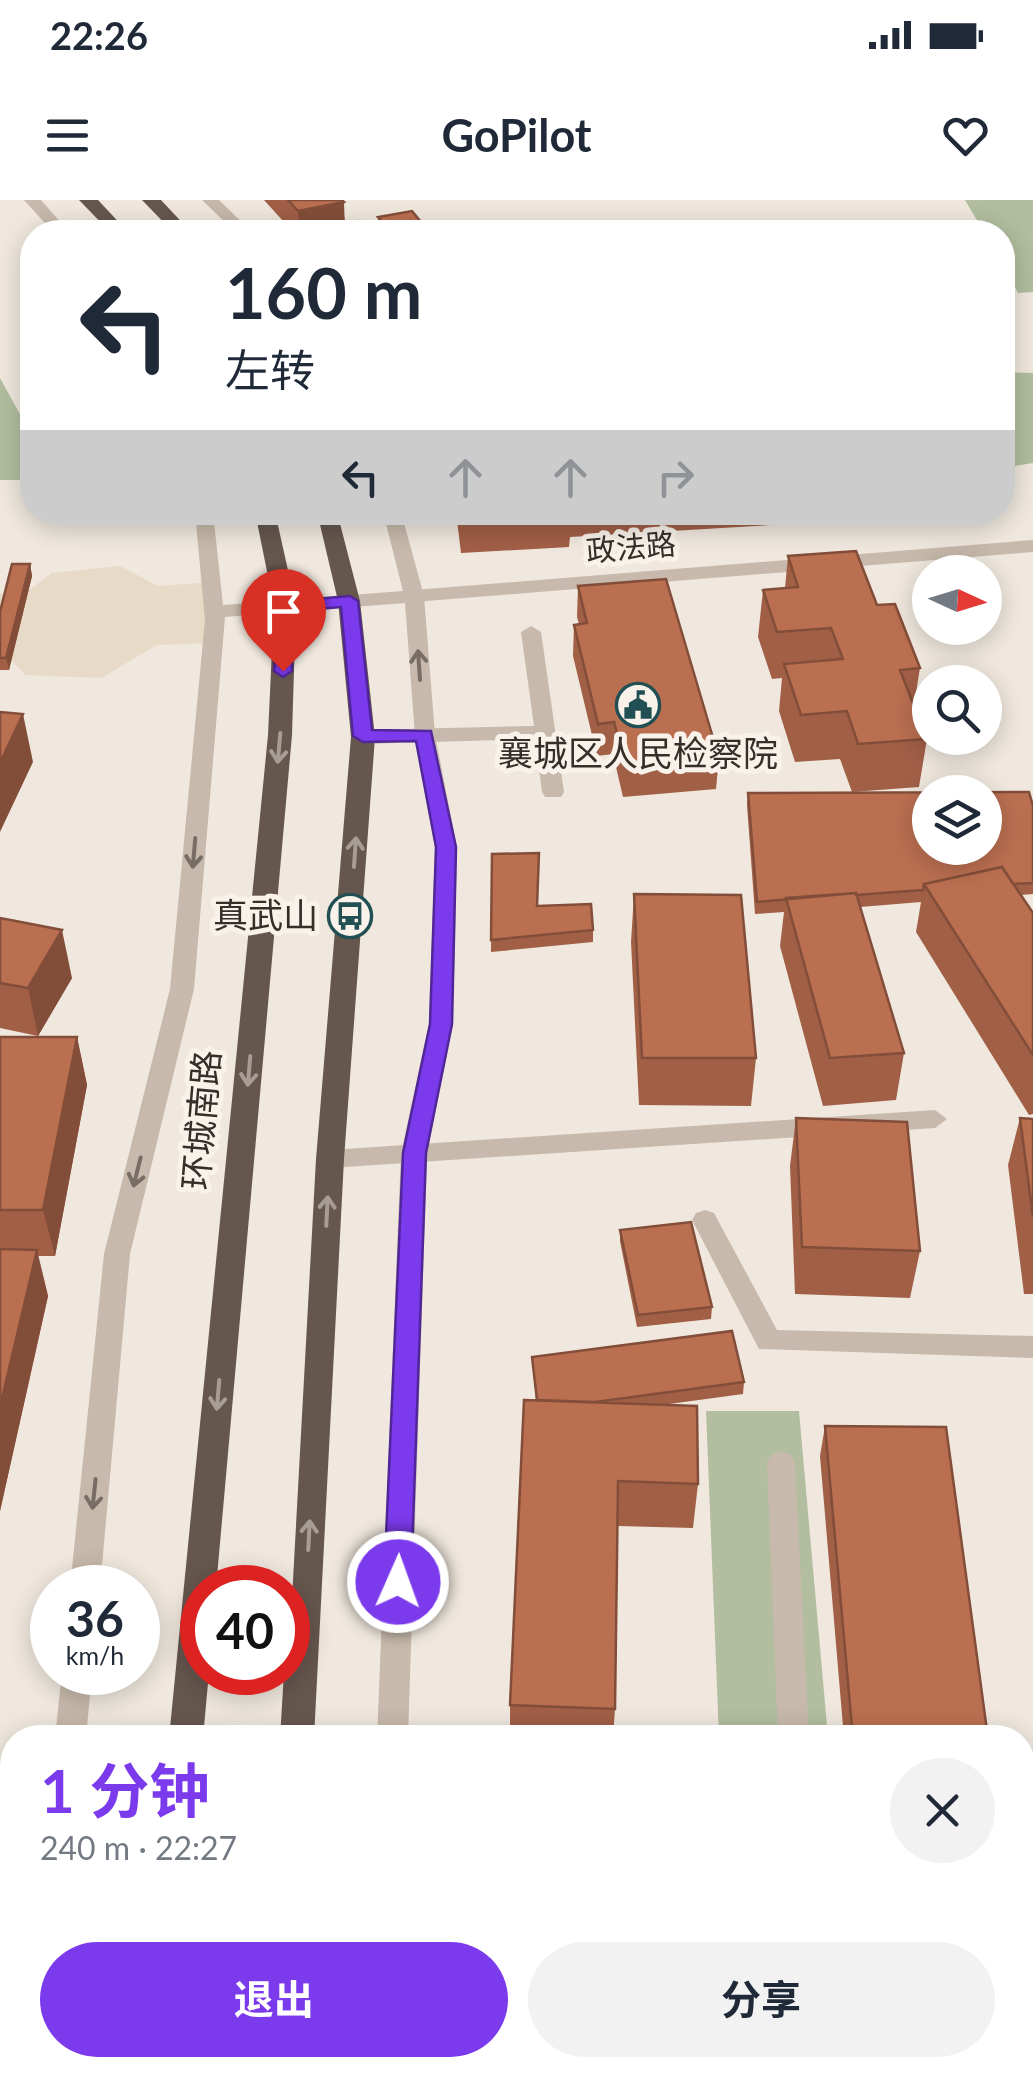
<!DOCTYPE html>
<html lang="zh">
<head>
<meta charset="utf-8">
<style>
	:root { --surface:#fff; --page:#f2f2f3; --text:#1f2937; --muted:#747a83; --accent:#7c3aed }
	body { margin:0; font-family:Lato,"Noto Sans SC",sans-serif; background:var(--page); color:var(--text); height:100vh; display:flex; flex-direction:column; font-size:38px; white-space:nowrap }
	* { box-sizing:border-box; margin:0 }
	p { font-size:32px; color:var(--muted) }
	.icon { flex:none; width:55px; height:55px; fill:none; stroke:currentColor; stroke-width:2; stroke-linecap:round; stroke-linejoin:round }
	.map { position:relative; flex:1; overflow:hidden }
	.drawer { position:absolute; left:0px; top:1525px; width:1035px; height:352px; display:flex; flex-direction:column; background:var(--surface); border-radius:40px 40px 0 0; box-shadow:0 5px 25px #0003 }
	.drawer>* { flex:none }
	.banner { position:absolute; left:20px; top:20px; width:995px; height:305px; border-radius:40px; box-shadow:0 5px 25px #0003; background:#fff; color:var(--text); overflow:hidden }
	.needle { width:65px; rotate:94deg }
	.tools { position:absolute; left:912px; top:355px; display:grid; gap:20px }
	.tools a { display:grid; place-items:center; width:90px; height:90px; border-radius:50%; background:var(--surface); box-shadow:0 5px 25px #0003; font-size:50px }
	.speed { position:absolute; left:30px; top:1365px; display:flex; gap:20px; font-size:50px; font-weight:700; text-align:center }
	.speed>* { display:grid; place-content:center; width:130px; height:130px; border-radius:50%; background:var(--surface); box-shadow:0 5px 25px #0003; line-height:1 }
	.speed small { font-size:25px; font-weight:400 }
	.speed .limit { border:15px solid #d22; background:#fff; color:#111 }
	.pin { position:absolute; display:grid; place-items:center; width:85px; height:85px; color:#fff; margin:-102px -42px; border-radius:50% 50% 50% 0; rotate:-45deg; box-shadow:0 0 10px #0007 }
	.pin .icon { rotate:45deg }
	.me { position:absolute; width:110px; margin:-55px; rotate:2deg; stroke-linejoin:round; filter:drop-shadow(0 0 8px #0008) }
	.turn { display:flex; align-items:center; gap:35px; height:210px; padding:0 40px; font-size:45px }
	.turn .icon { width:130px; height:130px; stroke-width:2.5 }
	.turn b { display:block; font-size:70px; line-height:85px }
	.lanes { display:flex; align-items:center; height:95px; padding:0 40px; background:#0003; justify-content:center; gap:50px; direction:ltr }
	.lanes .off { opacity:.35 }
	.round { display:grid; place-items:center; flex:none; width:105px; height:105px; border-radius:52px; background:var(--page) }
	.summary { display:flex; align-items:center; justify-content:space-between; height:170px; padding:0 40px }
	h1 { font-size:60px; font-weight:700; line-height:75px; color:var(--accent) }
	.primary-button { display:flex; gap:20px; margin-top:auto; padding:20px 40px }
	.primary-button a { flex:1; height:115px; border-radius:60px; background:var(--accent); color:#fff; font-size:40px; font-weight:700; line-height:115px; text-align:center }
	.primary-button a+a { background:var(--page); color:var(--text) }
	.status { display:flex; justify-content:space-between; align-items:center; height:70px; padding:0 50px; background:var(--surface); direction:ltr }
	.status svg { height:28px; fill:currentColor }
	header { display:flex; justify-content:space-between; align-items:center; height:130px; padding:0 40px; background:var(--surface); font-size:45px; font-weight:700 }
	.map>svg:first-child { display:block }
	.green { fill:#b2be9f }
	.plaza { fill:#e7dac6 }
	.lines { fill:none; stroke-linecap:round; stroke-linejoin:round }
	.service { fill:#c7b9ab; fill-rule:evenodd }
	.minor { fill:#c7b9ab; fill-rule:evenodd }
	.tertiary { fill:#c7b9ab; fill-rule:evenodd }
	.trunk { fill:#66574e; fill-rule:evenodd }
	.wall { fill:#a15f46 }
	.shaded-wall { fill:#834e39 }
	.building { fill:#bb6f51; stroke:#834e39; stroke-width:2.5; fill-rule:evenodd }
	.oneway { stroke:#776d64 }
	.oneway2 { stroke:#a89d94 }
	.route { fill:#7c3aed; stroke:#51269a; stroke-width:2.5 }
	.labels { text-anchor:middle; stroke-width:10; stroke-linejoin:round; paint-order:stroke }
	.far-street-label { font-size:30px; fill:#362e29; stroke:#f8f2ea }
	.poi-label { font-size:35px; fill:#362e29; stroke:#f8f2ea }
	.street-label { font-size:35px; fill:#362e29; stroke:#f8f2ea }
</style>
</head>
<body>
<div class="status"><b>22:26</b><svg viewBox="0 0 49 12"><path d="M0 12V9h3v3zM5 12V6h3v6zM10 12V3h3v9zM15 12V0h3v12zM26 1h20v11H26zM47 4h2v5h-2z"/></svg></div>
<header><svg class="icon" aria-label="menu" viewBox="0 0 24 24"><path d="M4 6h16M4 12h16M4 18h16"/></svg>GoPilot<svg class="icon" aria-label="heart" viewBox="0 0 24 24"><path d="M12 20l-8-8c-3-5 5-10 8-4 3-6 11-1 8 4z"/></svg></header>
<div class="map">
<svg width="1033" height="1876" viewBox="0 0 1033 1876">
	<rect width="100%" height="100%" fill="#f0e8de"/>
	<path class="green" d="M965,0H1033V92L1018,93L1003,65L1002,32H984Z
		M1003,172L1033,173V263L1003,268Z
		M0,178L32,236V280H0Z
		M706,1211H799L828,1537H719Z
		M805,1865H967L968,1876H805Z"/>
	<path class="plaza" d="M120,366L158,386L212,382L213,443L157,445L101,478L26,475L0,450V393L20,397L52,373Z"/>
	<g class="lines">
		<path class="service" d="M531,426L541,432L564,592L561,597H545L542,592L535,539L363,544L353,537L363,530L534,526L521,432Z
			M935,910L947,919L935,928L330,968L321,966L317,959L321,952L330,950Z
			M705,1010L714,1013L777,1130L1033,1136V1158L759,1149L692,1020L696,1013Z
			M781,1251L791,1255L795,1263L809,1538H778L767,1263L771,1255Z
			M863,1865H898L902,1876H867Z"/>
		<path class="minor" d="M1033,340V352L414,402L404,396L414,390Z
			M0,1856L19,1865L23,1876H0Z"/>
		<path class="tertiary" d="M24,0H41L69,32H53Z
			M202,0H219L252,32H235Z
			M195,312H213L223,405L403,391L383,312H401L424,396L435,535L457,647L453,824L427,953L408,1538H377L401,953L429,824L435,647L415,535L405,403L225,417L194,789L130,1054L100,1388H70L104,1054L170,789L205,420Z
			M62,1472H92L86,1538H55Z
			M22,1865H56L55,1876H21Z
			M362,1865H396L395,1876H361Z"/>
		<path class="trunk" d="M79,0H98L128,32H110Z
			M142,0H161L191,32H173Z
			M255,312H275L296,406L292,535L216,1388H202V1472H209L203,1538H169L268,535L274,406Z
			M317,312H337L360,401L375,537L344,959L314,1538H280L284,1472H288L316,959L351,537L338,401Z
			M136,1865H174L173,1876H135Z
			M260,1865H298L297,1876H259Z"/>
	</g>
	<path class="wall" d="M264,0H342L345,23L367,32H293Z
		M378,17L429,32H379Z
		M456,312H824L823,322L570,337L569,347L461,353Z
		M893,312H952L951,317L897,321Z
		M788,356L877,405L920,468L914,505L927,539L919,587L852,592L840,559L795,562L779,511L782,478L772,479L758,437L763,390L785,388Z
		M30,364L32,376L9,470H0V412Z
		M578,386L719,558L716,589L623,597L613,554L597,556L573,456L574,425L579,424L577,417Z
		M748,593L1033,606V694L1021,695L1033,713V914L1029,915L916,732L921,702L860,707L904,853L896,900L823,906L780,746L784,712L755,714L747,605Z
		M492,654L537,706L593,730V742L491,752Z
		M634,694L756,858L751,906L639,905L631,742Z
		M0,718L72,778L38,836L0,828Z
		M0,837H77L87,885L55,1056H38L48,1096L0,1311Z
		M796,918L920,1051L910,1098L795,1094L790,966Z
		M1020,918L1033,919V1094H1024L1008,965Z
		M620,1030L712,1107L711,1119L637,1127L620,1041Z
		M532,1157L744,1182L743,1194L662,1205L698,1284L693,1328L618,1326L615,1509L613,1538H510V1505L536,1200Z
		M825,1226L988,1538H844L820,1256Z"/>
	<path class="shaded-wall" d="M344,2L345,31L326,27V32H300L298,11Z
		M30,364L32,376L9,470L6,458Z
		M23,514L33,562L0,632V563Z
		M62,730L72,778L38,836L28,788Z
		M77,837L87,885L55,1056L43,1010Z
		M37,1050L48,1096L0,1311V1207Z"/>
	<path class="building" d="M288,0H342L344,2L298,11Z
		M412,11L429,32H390L378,17Z
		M359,21L367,32H329L326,27Z
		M460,312H512L460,315Z
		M856,351L877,405L895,404L920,468L900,470L927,539L858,544L847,511L801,515L784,464L843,459L831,428L777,432L763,390L798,387L788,356Z
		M12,364H30L6,458H0V412Z
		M666,379L719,558L625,565L614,522L598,524L574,425L587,423L578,386Z
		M0,512L23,514L0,563Z
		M1029,592L1033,606V683L1013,684L1002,667L924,684L923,690L856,695V693L757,702L748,593ZM930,592H985V648H930Z
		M539,653L537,706L591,704L593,730L491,740L492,654Z
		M1002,667L1033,713V855L924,684Z
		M856,693L904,853L830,858L786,698Z
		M634,694L741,695L756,858H642Z
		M0,718L62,730L28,788L0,783Z
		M0,837H77L43,1010H0Z
		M796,918L907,922L920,1051L802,1047Z
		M1020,918L1033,919V1017Z
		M691,1022L712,1107L638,1115L620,1030Z
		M0,1049L37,1050L0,1207Z
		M732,1131L744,1182L595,1202L537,1200L532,1157Z
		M524,1200L697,1206L698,1284L618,1281L615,1509L510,1505Z
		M825,1226L946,1227L988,1538H853Z
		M503,1865H794L793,1876H506L503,1871Z"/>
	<defs><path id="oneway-shaft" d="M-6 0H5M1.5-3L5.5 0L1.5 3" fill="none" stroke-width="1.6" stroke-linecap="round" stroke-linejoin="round" transform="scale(2.5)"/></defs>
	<g class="oneway">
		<use href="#oneway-shaft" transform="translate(419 465) rotate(-94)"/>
		<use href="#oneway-shaft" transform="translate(194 653) rotate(95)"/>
		<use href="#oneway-shaft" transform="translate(137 972) rotate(104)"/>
		<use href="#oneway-shaft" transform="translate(94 1294) rotate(96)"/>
	</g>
	<g class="oneway2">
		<use href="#oneway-shaft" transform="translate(279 548) rotate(95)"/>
		<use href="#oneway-shaft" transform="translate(355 652) rotate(-86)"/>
		<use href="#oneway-shaft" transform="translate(249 871) rotate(95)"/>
		<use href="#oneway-shaft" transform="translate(327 1011) rotate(-87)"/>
		<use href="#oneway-shaft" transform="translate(218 1195) rotate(95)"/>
		<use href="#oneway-shaft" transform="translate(309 1335) rotate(-87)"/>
	</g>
	<path class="route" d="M350,396L358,401L372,530L431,531L456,647L452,824L426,953L411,1382L407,1390H388L384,1382L403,953L430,824L436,647L416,541L363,542L353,536L341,407L294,411L292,471L283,477L274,471L279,402Z"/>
	<defs>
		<symbol id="civic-ring" viewBox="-11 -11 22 22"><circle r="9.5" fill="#f8f2ea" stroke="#224f54" stroke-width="1.5"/><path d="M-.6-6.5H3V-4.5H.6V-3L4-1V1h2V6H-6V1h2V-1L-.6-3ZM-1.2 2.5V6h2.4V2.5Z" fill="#224f54"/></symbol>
		<symbol id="bus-ring" viewBox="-11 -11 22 22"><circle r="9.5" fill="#f8f2ea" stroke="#224f54" stroke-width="1.5"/><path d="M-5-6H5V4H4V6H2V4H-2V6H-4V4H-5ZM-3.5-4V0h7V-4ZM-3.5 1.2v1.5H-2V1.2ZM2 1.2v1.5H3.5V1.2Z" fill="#224f54"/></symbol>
	</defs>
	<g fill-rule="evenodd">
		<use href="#civic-ring" x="613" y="480" width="50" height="50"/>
		<use href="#bus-ring" x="325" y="691" width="50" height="50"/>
	</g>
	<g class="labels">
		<g class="far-street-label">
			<text transform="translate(631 348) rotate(-5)" y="10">政法路</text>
		</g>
		<g class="poi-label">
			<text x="638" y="566">襄城区人民检察院</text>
			<text x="318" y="728" text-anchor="end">真武山</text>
		</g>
		<g class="street-label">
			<text transform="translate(202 920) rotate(-85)" y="12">环城南路</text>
		</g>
	</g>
</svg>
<div class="tools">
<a><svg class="needle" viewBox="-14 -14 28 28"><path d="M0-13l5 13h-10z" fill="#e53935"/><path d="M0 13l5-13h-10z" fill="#747a83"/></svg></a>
<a><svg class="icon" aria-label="search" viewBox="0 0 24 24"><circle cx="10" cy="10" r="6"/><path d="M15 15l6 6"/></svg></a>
<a><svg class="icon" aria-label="layers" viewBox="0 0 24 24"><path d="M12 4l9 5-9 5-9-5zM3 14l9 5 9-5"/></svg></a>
</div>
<div class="speed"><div>36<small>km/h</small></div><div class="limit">40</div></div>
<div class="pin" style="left:283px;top:471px;background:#d93025"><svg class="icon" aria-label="arrive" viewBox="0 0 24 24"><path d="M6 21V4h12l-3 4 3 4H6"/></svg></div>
<svg class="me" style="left:398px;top:1382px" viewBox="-20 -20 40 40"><circle r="17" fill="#7c3aed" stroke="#fff" stroke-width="3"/><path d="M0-11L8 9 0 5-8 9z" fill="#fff"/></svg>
<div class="banner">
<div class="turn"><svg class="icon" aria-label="left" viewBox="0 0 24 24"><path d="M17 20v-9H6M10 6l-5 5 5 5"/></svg><div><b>160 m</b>左转</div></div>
<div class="lanes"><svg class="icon" aria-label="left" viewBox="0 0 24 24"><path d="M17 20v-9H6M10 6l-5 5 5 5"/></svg><svg class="icon off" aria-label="ahead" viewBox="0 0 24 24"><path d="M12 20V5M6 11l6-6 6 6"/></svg><svg class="icon off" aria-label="ahead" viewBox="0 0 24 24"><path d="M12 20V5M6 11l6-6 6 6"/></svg><svg class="icon off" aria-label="right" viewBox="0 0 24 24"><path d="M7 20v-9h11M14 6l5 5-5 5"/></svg></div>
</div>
<section class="drawer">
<div class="summary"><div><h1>1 分钟</h1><p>240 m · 22:27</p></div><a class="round"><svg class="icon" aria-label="close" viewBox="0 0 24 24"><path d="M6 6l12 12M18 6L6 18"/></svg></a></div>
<div class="primary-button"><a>退出</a><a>分享</a></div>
</section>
</div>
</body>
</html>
